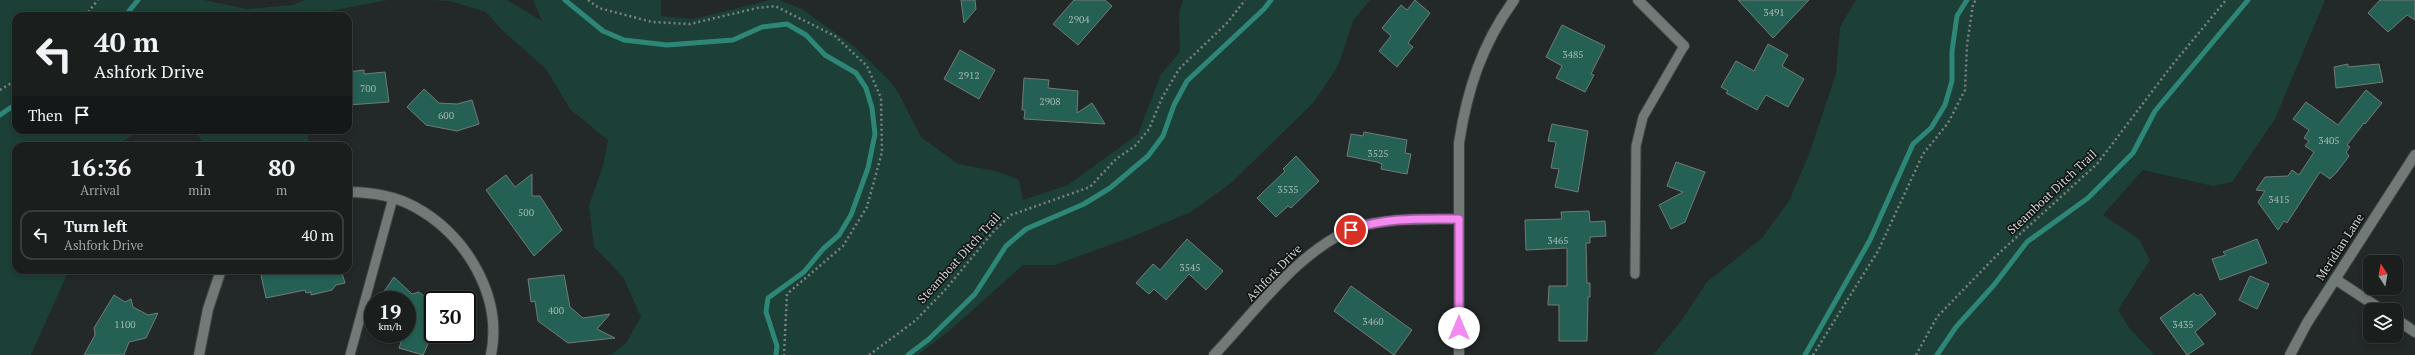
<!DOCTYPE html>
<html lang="en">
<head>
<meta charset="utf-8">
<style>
	:root { --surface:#1a1f1e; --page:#232727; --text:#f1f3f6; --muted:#9fa2a4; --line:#383d3c }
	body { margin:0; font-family:"PT Serif",serif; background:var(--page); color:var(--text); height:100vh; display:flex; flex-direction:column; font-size:15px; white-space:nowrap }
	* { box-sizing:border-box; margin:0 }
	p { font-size:13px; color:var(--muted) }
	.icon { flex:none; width:22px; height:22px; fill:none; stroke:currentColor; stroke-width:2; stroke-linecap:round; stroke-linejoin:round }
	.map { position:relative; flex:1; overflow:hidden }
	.sheet { position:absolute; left:12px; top:142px; width:340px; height:132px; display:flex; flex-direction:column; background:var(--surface); border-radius:12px; box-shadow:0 2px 6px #0003,0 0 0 1px var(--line) }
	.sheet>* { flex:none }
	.hud { position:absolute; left:12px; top:12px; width:340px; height:122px; border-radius:12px; box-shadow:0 2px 6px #0003,0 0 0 1px var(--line); background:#1a1f1e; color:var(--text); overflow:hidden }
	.needle { width:26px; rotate:349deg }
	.buttons { position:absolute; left:2363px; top:255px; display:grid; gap:8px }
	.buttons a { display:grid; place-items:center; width:40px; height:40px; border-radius:8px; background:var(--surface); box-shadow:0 2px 6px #0003,0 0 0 1px var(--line); font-size:20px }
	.speed { position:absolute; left:364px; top:291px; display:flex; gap:8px; font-size:20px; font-weight:700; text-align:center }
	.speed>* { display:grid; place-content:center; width:52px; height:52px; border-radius:50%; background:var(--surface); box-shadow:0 2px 6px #0003,0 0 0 1px var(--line); line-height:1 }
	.speed small { font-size:10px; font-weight:400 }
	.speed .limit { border:2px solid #111; border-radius:6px; background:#fff; color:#111 }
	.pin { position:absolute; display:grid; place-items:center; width:34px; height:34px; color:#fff; margin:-17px; border:2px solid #fff; border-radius:50%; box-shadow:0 1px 4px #0007 }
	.me { position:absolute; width:44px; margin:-22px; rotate:0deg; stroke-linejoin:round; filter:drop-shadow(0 0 3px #0008) }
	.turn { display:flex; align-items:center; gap:14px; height:84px; padding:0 16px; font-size:18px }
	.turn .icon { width:52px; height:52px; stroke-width:2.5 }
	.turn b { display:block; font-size:28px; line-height:34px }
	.then { display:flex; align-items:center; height:38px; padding:0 16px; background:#0003; gap:8px; font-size:15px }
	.eta { display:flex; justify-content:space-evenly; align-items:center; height:68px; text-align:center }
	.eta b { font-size:24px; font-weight:700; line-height:28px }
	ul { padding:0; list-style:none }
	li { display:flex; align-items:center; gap:12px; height:50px; margin:0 8px 6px; padding:0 8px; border:2px solid var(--line); border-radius:12px }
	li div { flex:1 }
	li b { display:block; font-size:15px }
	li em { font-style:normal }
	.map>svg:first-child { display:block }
	.green { fill:#1c3f38 }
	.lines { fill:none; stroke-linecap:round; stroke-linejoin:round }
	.stream { stroke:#2e8776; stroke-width:5 }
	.building { fill:#246154; stroke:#727a78 }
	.service-casing { stroke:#3f4443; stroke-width:11 }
	.minor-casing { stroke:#3f4443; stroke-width:12 }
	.path { stroke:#7b8180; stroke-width:2.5; stroke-dasharray:2 3; stroke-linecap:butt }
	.service { stroke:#717a77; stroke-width:9 }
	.minor { stroke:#717a77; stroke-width:10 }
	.route-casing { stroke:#9e5a9d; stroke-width:10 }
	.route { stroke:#f38af2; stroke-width:7 }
	.labels { text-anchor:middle; stroke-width:3; stroke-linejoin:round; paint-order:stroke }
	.number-label { font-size:10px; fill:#a5b7b3 }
	.street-label { font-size:12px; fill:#d0d4d3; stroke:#0e1110 }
</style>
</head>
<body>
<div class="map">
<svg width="2415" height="355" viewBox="0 0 2415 355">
	<rect width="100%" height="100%" fill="#222928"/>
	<path class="green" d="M0,0H204L247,9L294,5L304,0H388L304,16H16V130H139L123,141L119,146H16V270H69L31,355H0Z
		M430,0H507L542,21L533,0H661V16L694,19L770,0H779L802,9L855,47L889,80L898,92L921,137L958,164L996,171L1019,180L1023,200L1068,185L1138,134L1161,74L1180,52L1179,13L1183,0H1370L1353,21L1338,66L1314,102L1231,183L1191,212L1129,238L1055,265H1023L948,332L918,355H611L626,343L641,317L623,277L594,247L589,205L603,166L608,140L570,109L546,69L502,30L486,12L450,1Z
		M1856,0H2325L2275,119L2232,182L2213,186L2143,170L2103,215L2139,239L2150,260L2118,310L2130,329L2155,355H1653L1681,321L1707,282L1762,238L1789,201L1808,157L1836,74L1840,27Z
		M194,130H306L310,146H206Z"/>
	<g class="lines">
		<path class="stream" d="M565,0L603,31L624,40L667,45L733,40L762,27L787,24L806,35L825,55L856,73L866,88L872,108L875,134L868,168L851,215L839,235L823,249L804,272L768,298L766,312L777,346L776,355
			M125,16L138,0
			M0,115L16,104
			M908,355L929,339L975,294L1006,246L1026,229L1084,204L1110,188L1148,156L1163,136L1174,105L1187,81L1264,9L1271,0
			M1805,355L1870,240L1913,144L1931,128L1945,105L1952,81V51L1957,16L1967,0
			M1937,355L1956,327L1994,285L2027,242L2088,198L2133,153L2155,111L2248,0"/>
	</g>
	<path class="building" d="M961,0H975L976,9L964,23Z
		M1074,0H1105L1112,6L1078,45L1053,24Z
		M1415,0L1430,13L1408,43L1413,47L1397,67L1379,51L1391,36L1382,28L1401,5L1407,10Z
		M1738,0H1809L1773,38Z
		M2380,0H2415V20L2407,15L2388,32L2368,13Z
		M1562,25L1605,46L1591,74L1594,75L1585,92L1556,78L1562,66L1546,57Z
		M1768,44L1788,55L1782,66L1804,79L1788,107L1766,95L1757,110L1726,93L1728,91L1721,87L1736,61L1754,71Z
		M960,50L995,70L979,99L944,79Z
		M2348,64V67L2379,64L2383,82L2336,88L2334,67Z
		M364,70V74L385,72L389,102L348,105V72Z
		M1024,78L1049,80L1048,88L1078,91L1077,113L1092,103L1105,124L1024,119L1025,110H1022Z
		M424,89L439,103L457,104L472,100L479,124L457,131L426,125L407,107Z
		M2366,90L2382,103L2365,124L2364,123L2347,145L2350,147L2346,152L2349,156L2337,172L2330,179L2320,172L2287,223L2284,221L2278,230L2258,202L2265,191L2256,190L2265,177L2288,176L2292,170L2299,175L2314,152L2305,146L2309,141L2304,138L2309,130L2293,119L2306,102L2338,125Z
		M1552,124L1588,131L1578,192L1555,187L1559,169L1551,168L1556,142L1548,141Z
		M1364,132L1407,140L1405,153L1411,154L1407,174L1381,169L1382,164L1377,162L1347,156L1351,134L1363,136Z
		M1296,156L1319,181L1291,208L1288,206L1276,217L1257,198L1285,171L1283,169Z
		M1676,162L1705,172L1685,222L1671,229L1659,205L1683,192L1667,186Z
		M532,174V196H540L562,230L534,256L486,190L506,175L515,187Z
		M1589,211L1590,222L1605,221L1606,236L1590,237V243H1586L1587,283H1590V297H1588L1587,341H1559V305H1548L1549,286H1567V248L1526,250L1525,220L1562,219L1561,212Z
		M1187,239L1223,271L1206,290L1189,274L1166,300L1154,289L1149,294L1136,283L1153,264L1160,270Z
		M2257,239L2267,263L2220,280L2212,259L2226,255L2223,252Z
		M264,270H341L345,283L336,285L332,290L311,295V292L306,293L305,290L266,298L261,275L265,274Z
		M564,275L570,307L583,318L610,314L597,329L615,338L568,343L538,321L535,301L531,302L528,279Z
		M2250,276L2269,284L2257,309L2239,300Z
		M394,277L412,294L419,292L433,303V333L423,355L399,348L404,334H407V300H378Z
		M1351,286L1412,330L1394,355L1334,311Z
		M2194,293L2197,296L2201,294L2216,314L2195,332L2204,344L2187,355L2160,318Z
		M114,295L125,302L131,299L133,307L148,315L158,313L146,338L129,342L124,355H84L95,335L94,328Z"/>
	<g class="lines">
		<defs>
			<path id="service" d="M1635,274L1636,146L1643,117L1684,46
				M350,355L393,198"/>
			<path id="minor" d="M1638,0L1684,46
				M348,192C371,192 395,196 415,207C466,235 503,296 491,355
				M2335,279L2382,310
				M2396,319L2415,332
				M199,355L208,309L221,270
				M1214,355C1255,312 1306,240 1365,225C1396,218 1427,219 1459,219
				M1459,355V143C1467,90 1482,44 1514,0
				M2290,355L2307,323L2415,155"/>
		</defs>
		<use href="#service" class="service-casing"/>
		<use href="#minor" class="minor-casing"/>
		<path class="path" d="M588,0L599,8L652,22L690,24L757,8L775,6L835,36L867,66L881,98L882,152L867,207L843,246L787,294L784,355
			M85,16L98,0
			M0,90L16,80
			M869,355L915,321L945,290L993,232L1011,215L1090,187L1116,159L1135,146L1149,129L1162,98L1179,69L1228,22L1245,0
			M1813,355L1878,251L1923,154L1948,123L1965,90L1967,45L1973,4L1976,0
			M1916,355L1937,317L1997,255L2097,164L2173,64L2226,0"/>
		<use href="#service" class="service"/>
		<use href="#minor" class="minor"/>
	</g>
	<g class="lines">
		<defs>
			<path id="route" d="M1351,230C1386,217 1422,219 1459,219V328"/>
		</defs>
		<use href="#route" class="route-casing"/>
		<use href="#route" class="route"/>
	</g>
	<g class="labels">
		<g class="number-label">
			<text x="1774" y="16">3491</text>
			<text x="1079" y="23">2904</text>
			<text x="1573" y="58">3485</text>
			<text x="969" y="79">2912</text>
			<text x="368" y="92">700</text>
			<text x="1050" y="105">2908</text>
			<text x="446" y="119">600</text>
			<text x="2329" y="144">3405</text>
			<text x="1378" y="157">3525</text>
			<text x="1288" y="193">3535</text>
			<text x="2279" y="203">3415</text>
			<text x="526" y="216">500</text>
			<text x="1558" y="244">3465</text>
			<text x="1190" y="271">3545</text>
			<text x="556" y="314">400</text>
			<text x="1373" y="325">3460</text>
			<text x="125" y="328">1100</text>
			<text x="2183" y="328">3435</text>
		</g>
		<g class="street-label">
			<text transform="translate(2052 192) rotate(-43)" y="4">Steamboat Ditch Trail</text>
			<text transform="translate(2340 247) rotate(-57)" y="4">Meridian Lane</text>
			<text transform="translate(959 258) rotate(-48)" y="4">Steamboat Ditch Trail</text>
			<text transform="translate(1274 273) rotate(-46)" y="4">Ashfork Drive</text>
		</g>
	</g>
</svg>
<div class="buttons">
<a><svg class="needle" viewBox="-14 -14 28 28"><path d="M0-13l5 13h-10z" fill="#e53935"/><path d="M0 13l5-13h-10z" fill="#9fa2a4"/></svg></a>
<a><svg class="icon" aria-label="layers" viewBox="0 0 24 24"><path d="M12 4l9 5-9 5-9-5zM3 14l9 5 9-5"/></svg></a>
</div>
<div class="speed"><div>19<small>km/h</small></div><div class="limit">30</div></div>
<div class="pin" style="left:1351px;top:230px;background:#d93025"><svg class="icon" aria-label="arrive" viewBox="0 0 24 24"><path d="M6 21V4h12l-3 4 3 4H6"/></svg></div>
<svg class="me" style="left:1459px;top:328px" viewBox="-20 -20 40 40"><circle r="19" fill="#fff"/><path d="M0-13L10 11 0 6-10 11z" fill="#f38af2"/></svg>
<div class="hud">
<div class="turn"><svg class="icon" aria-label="left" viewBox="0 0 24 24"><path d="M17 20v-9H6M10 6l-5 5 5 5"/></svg><div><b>40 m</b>Ashfork Drive</div></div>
<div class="then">Then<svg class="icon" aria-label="arrive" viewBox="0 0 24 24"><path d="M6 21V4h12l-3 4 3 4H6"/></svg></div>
</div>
<section class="sheet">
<div class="eta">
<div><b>16:36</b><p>Arrival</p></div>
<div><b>1</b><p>min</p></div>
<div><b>80</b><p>m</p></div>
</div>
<ul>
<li><svg class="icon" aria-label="left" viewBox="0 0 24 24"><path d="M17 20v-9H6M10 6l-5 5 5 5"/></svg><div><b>Turn left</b><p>Ashfork Drive</p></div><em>40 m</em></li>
</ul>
</section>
</div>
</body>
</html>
